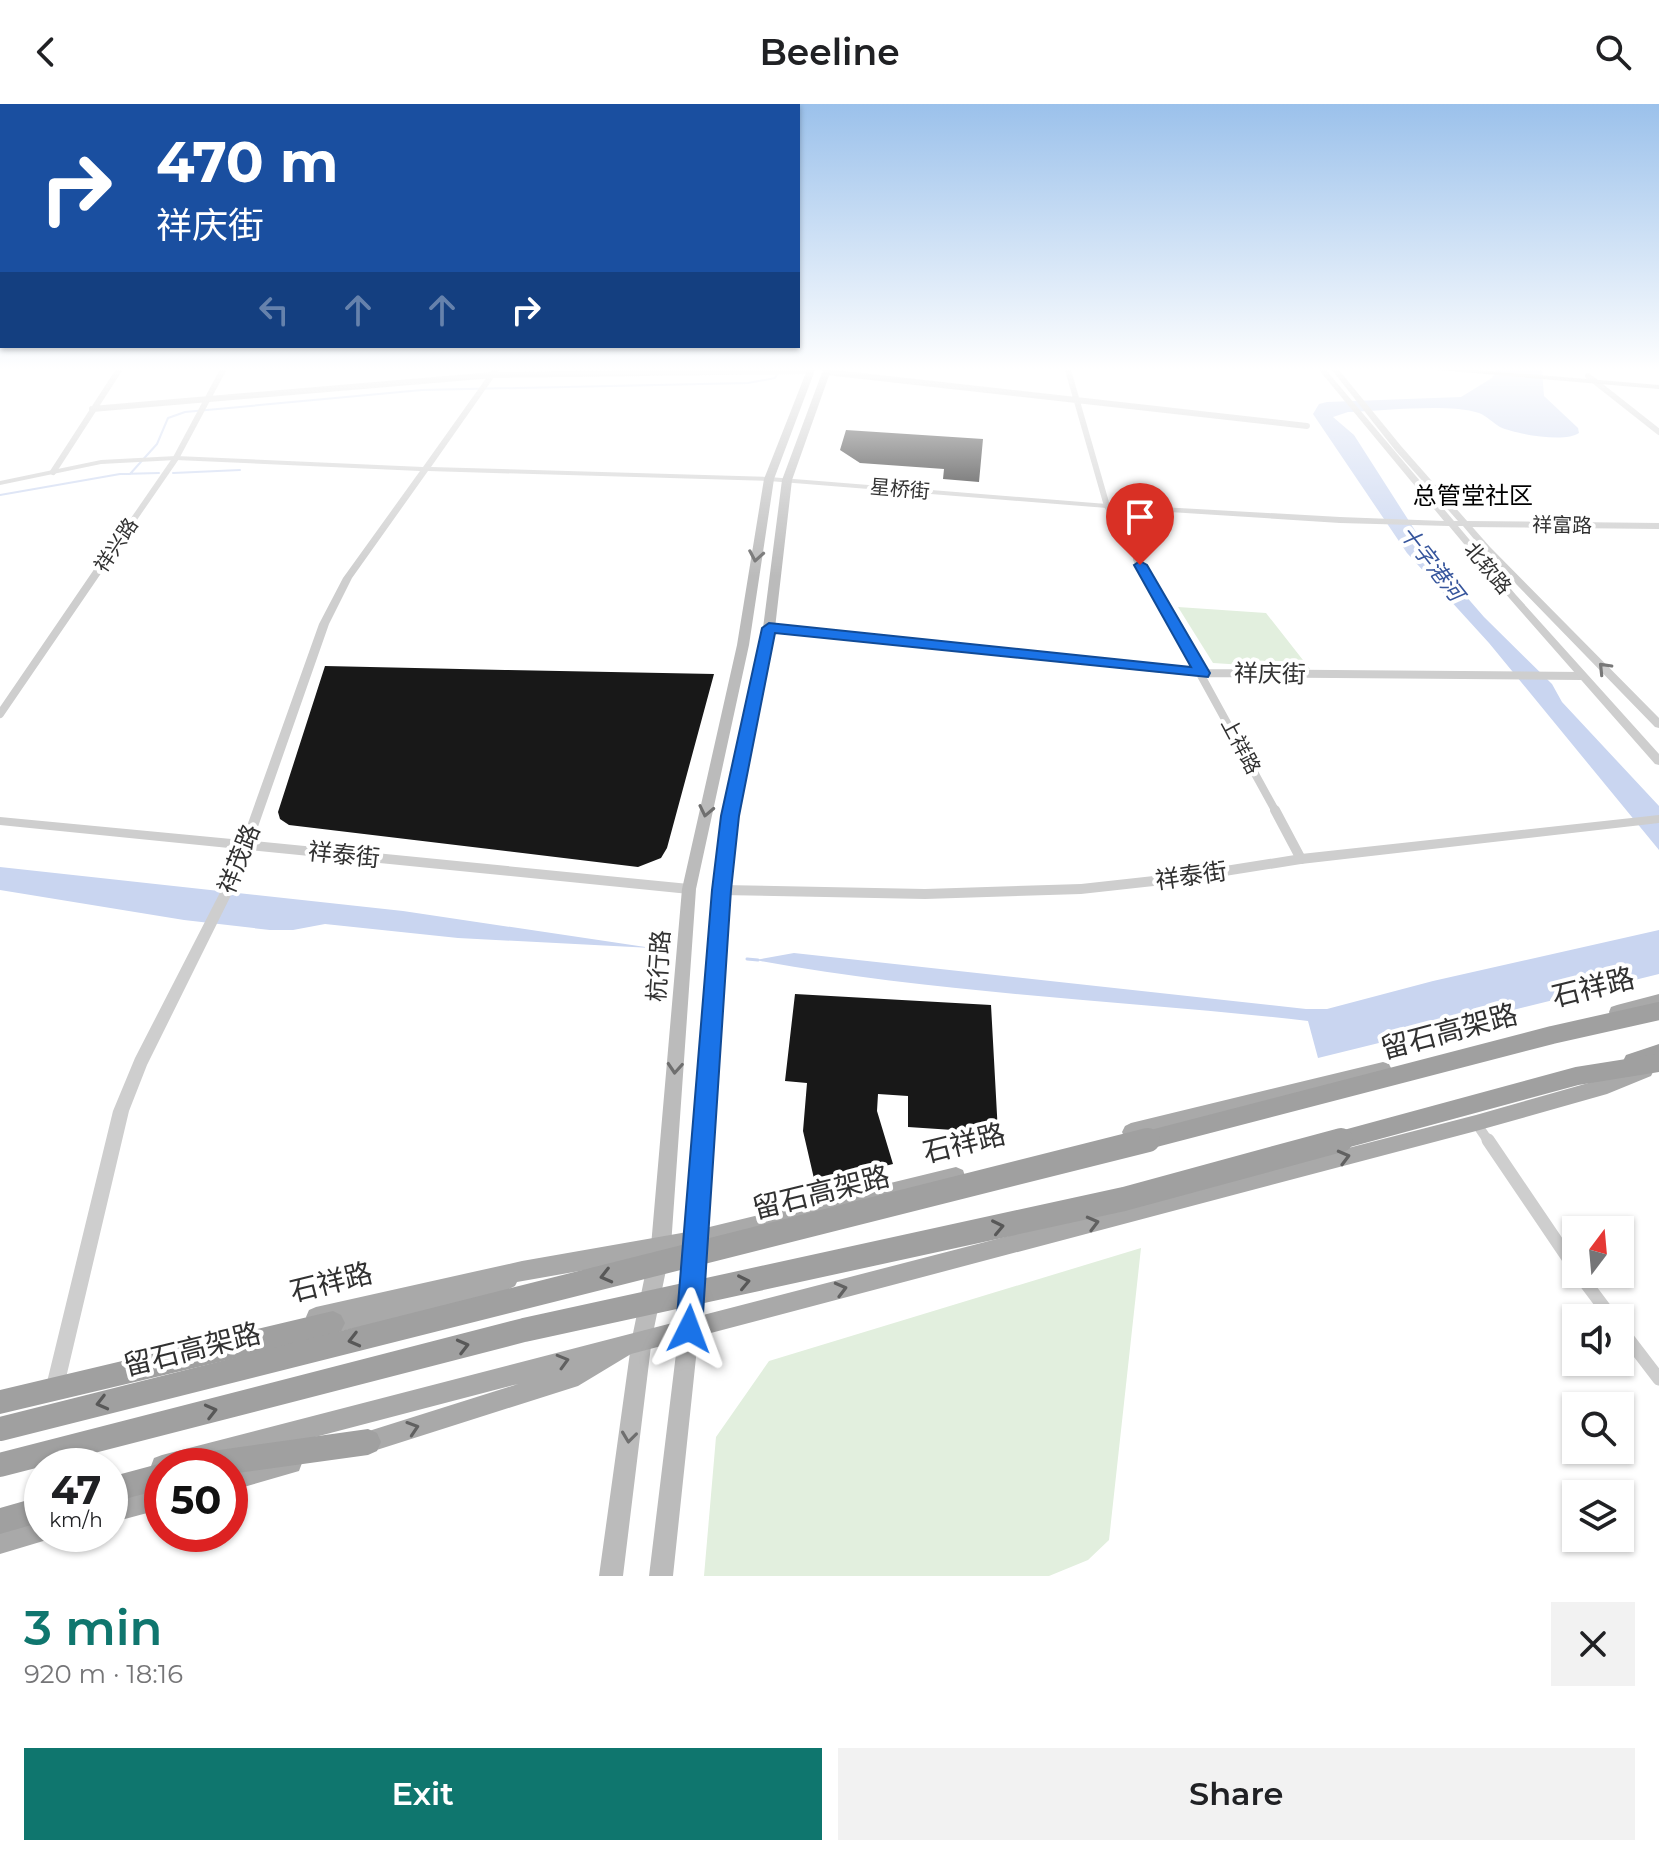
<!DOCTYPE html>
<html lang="en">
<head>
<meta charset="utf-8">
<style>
	:root { --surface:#fff; --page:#f2f2f2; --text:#202124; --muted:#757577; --accent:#0f766e }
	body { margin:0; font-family:Montserrat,"Noto Sans SC",sans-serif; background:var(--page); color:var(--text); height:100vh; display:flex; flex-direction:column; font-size:30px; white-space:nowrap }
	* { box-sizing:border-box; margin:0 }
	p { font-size:26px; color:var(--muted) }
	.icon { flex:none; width:44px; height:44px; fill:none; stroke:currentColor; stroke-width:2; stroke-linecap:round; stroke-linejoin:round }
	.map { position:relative; height:1472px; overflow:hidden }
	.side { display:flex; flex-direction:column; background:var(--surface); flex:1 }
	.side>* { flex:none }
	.hud { position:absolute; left:0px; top:0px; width:800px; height:244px; box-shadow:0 2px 6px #0004; background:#1a4fa0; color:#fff; overflow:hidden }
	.needle { width:52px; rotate:16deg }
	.tools { position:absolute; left:1562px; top:1112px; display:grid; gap:16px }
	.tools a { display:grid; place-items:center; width:72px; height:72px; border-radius:0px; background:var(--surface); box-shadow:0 2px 6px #0004; font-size:40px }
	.speed { position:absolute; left:24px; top:1344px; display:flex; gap:16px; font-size:40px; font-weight:700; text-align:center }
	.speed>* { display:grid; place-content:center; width:104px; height:104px; border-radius:50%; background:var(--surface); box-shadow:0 2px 6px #0004; line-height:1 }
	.speed small { font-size:20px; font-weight:400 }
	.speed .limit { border:12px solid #d22; background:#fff; color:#111 }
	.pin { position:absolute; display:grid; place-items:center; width:68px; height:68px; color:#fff; margin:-82px -34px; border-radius:50% 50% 50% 0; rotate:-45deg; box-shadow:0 0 8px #0007 }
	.pin .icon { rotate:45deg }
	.me { position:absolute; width:88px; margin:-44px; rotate:3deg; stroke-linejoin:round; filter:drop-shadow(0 0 6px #0008) }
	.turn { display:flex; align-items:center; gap:28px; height:168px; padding:0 24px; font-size:36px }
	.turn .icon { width:104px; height:104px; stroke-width:2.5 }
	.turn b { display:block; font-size:56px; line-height:68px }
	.lanes { display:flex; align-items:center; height:76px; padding:0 24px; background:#0003; justify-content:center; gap:40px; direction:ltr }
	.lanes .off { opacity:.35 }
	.round { display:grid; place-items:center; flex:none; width:84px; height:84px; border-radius:0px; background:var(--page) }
	.overview { display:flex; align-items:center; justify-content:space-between; height:136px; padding:0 24px }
	h1 { font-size:48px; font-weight:600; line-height:60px; color:var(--accent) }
	.cta { display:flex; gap:16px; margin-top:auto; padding:16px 24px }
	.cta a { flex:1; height:92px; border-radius:0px; background:var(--accent); color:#fff; font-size:32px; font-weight:600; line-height:92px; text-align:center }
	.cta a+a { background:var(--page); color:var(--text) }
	header { display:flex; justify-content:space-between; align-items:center; height:104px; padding:0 24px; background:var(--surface); font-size:36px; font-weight:600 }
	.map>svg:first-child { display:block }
	.green { fill:#e2efde }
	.water { fill:#c9d5f0 }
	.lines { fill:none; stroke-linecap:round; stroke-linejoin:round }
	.stream-far1 { stroke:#c9d5f0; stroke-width:2 }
	.stream { stroke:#c9d5f0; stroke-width:3 }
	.building { fill:#181818 }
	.minor-far3 { stroke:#cecece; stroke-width:6 }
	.minor-far2 { stroke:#cecece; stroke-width:8 }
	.minor-far1 { stroke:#cecece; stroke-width:10 }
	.minor { stroke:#cecece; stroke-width:13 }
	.tertiary { fill:#cecece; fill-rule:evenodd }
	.secondary { fill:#bbb; fill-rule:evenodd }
	.primary { fill:#a9a9a9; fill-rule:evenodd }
	.trunk { fill:#a0a0a0; fill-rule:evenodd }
	.trunk-bridge-far1 { stroke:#a0a0a0; stroke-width:18 }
	.trunk-bridge { stroke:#a0a0a0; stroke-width:24 }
	.oneway { stroke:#6f6f6f }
	.oneway2 { stroke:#787878 }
	.oneway3 { stroke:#616161 }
	.oneway4 { stroke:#585858 }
	.route { fill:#1a73e8; stroke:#114b97; stroke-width:2 }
	.labels { text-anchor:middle; stroke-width:8; stroke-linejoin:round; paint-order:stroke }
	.far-street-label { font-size:20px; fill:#313131; stroke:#fff }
	.far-water-label { font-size:22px; font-style:italic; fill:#36559c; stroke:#fff }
	.far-quarter-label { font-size:24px; fill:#000; stroke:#fff }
	.street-label { font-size:24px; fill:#313131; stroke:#fff }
	.near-street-label { font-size:28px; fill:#313131; stroke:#fff }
</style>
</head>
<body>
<header><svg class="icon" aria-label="back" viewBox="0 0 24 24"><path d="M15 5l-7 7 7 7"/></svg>Beeline<svg class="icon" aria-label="search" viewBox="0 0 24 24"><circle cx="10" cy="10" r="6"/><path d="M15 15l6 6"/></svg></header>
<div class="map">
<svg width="1659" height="1472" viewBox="0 0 1659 1472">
	<rect width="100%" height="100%" fill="#fff"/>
	<path class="green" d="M1178,503L1266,509L1310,565L1213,559Z
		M1141,1144L1109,1436L1088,1456L1049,1472H704L716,1333L769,1257Z"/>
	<path class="water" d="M1496,266H1542L1544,292L1578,324L1579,329C1565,339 1515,330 1500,323C1493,319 1487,312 1479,309C1448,299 1383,307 1348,308L1333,313L1354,331L1432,453L1484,513L1552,580L1562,598L1659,702V746L1489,539L1407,449L1313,310L1319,300L1327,298L1461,293L1492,274Z
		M0,763L403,807L652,844L458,834L325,820L293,826H270L184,816L0,786Z
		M1659,826V870L1318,954L1308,917C1124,896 937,890 755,856L794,849L1306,905H1327L1433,877Z"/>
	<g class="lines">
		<path class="stream-far1" d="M173,369L240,366
			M130,370L157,340L168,314L185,308L422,286L748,279L775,274L778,269
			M0,391L120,370L159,369"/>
		<path class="stream" d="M747,855L758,856"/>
	</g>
	<path class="building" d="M846,326L983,335L979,378L943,375L944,365L860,359L840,346Z
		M325,562L505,566L714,570L667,744L661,754L638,763L289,721L280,715L278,708Z
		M795,890L991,901L998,1029L908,1023V992L878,990L877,1007L893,1060L815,1079L803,1027L807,979L785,977Z"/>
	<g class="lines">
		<path class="minor-far3" d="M1068,266L1107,402L1139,457
			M826,268L1307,322
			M1588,272L1659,328
			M92,305L493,271L810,267
			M53,368L119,266
			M1466,420L1659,422
			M105,457L176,354L223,266"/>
		<path class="minor-far2" d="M1137,455L1276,708
			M769,524L1202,569L1582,572
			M0,610L106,455"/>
		<path class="minor-far1" d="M1275,706L1301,755
			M1476,1019L1489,1038"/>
		<path class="minor" d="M1488,1036L1576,1166
			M1579,1170L1612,1214
			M1620,1224L1659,1275"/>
		<path class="tertiary" d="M492,266H499L431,363L769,373L1107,400L1340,413L1444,417L1319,266H1326L1454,417H1458L1395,346L1332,266H1339L1401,342L1490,443L1659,614V624L1655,623L1484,447L1463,422H1458L1516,491L1659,650V661L1655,660L1510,495L1449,422L1340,419L1107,404L769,377L428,367L352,474L329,520L253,737L689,780L693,781L695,785L693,789L689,790L250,746L243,767L147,961L129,1007L65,1278L62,1284L56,1287L50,1284L47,1278L113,1007L135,954L231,767L239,745L0,721V713L242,736L319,520L343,474L420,367L176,356L101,360L0,381V377L101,356L176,352L423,363Z
			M1659,711V719L1301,760L1181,779L1081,790L925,795L721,791L717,790L715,786L717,782L721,781L925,785L1081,780L1181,769L1301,750Z"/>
		<path class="secondary" d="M807,266H815L774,375L749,541L696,785L671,1142L652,1234L623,1472H599L632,1234L651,1142L682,785L737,541L764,375Z
			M823,266H831L792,376L775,524L737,712L728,786L699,1225L673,1472H649L679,1225L714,786L723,712L763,524L782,376Z
			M1437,266H1477L1659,281V285Z"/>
		<path class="primary" d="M1659,890V904L1617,915L1611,913L1609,908L1611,903L1617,901Z
			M1383,958L1389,960L1392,966L1389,972L1383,974L1131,1037L1125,1034L1122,1028L1125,1022L1131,1019Z
			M1645,958L1651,960L1654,966L1651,972L1607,990L1476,1027L631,1250L578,1282L361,1351L353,1348L350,1340L353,1332L518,1280L204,1362H162V1373L154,1370L151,1362L154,1354L162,1351L1476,1011L1606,974Z
			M956,1063L963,1066L965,1072L963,1078L956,1081L693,1147L517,1178L515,1182L493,1193L333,1229L326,1226L324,1221L316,1223L309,1220L306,1213L309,1206L316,1203L522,1157L693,1127Z
			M291,1348L299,1351L302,1359L299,1367L230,1387V1365Z
			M162,1383V1405L110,1419V1397Z
			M42,1415V1430H52L50,1435L0,1450V1426Z"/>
		<path class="trunk" d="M1659,940V958L1633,966L1626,963L1623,957L1626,951Z
			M333,1207L341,1211L345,1219L341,1227L333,1231L0,1310V1286Z
			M368,1325L377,1329L381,1338L377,1347L368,1351L230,1370V1362H185L189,1353L198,1349Z
			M162,1359L169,1362H162V1385L110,1399V1373Z
			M42,1392V1418L0,1430V1404Z"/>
		<path class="trunk-bridge-far1" d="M1140,1038L1552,931L1659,907
			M1334,1038L1577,972L1659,959"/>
		<path class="trunk-bridge" d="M0,1325L1148,1036
			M0,1361L524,1226L1124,1095L1341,1036"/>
	</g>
	<defs><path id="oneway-chevron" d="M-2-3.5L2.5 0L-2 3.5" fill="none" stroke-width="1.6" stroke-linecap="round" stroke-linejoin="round" transform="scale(2)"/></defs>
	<g class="oneway">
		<use href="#oneway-chevron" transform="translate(756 452) rotate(100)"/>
		<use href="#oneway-chevron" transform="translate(706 707) rotate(102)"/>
		<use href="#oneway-chevron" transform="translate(675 964) rotate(94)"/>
		<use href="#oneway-chevron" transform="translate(629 1333) rotate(97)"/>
	</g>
	<use class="oneway2" href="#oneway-chevron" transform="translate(1604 564) rotate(-134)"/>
	<g class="oneway3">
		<use href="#oneway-chevron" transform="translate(1344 1053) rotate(-15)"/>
		<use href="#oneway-chevron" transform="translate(1093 1119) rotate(-15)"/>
		<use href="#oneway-chevron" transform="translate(841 1185) rotate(-15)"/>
		<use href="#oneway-chevron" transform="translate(563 1257) rotate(-16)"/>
		<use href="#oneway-chevron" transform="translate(413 1324) rotate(-18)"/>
	</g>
	<g class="oneway4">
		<use href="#oneway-chevron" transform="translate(998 1123) rotate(-12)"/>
		<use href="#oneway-chevron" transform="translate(606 1172) rotate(166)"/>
		<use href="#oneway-chevron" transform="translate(744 1178) rotate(-12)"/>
		<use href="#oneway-chevron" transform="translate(354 1236) rotate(166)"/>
		<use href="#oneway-chevron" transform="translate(463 1242) rotate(-14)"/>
		<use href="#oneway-chevron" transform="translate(102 1299) rotate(166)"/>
		<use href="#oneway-chevron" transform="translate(211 1307) rotate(-14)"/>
	</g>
	<linearGradient id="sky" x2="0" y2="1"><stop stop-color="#9bc1eb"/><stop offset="0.56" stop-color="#fff"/><stop offset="1" stop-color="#fff" stop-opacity="0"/></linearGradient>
	<rect width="1659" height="473" fill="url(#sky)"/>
	<path class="route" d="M1140,457L1147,461L1210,569L1208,573L775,529L739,712L731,786L702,1225L698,1234L689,1238L680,1234L676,1225L712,786L721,712L762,524L769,519L1191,563L1134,461Z"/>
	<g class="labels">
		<g class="far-street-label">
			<text transform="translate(900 385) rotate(5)" y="7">星桥街</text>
			<text transform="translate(1562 421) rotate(1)" y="7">祥富路</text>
			<text transform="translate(116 441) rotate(-56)" y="7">祥兴路</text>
			<text transform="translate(1488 464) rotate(50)" y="7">北软路</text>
			<text transform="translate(1241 642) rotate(62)" y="7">上祥路</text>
		</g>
		<g class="far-water-label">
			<text transform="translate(1432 459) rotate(52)" y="8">十字港河</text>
		</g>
		<g class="far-quarter-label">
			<text x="1473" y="400">总管堂社区</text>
		</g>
		<g class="street-label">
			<text transform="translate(1270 570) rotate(1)" y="8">祥庆街</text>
			<text transform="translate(344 751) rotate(6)" y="8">祥泰街</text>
			<text transform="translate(239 755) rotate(-68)" y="8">祥茂路</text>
			<text transform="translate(1191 772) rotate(-8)" y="8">祥泰街</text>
			<text transform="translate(659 862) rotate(-86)" y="8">杭行路</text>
		</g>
		<g class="near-street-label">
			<text transform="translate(1593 883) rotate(-14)" y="10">石祥路</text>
			<text transform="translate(1449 927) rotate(-15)" y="10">留石高架路</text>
			<text transform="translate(964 1039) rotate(-14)" y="10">石祥路</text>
			<text transform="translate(821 1088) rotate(-14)" y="10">留石高架路</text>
			<text transform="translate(331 1178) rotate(-14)" y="10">石祥路</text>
			<text transform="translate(192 1245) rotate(-14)" y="10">留石高架路</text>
		</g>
	</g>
</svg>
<div class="tools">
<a><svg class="needle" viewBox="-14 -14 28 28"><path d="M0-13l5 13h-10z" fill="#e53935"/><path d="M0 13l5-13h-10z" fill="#757577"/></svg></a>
<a><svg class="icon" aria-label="sound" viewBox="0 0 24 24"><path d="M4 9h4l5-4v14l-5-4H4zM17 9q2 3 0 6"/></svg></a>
<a><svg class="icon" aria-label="search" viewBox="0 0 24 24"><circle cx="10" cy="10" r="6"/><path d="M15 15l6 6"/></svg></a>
<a><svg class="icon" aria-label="layers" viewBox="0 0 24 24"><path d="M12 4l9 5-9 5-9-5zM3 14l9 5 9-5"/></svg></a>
</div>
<div class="speed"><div>47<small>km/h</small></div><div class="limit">50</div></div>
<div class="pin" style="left:1140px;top:461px;background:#d93025"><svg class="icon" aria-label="arrive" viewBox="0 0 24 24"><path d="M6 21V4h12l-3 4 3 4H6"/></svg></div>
<svg class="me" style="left:689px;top:1225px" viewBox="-20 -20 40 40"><path d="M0-17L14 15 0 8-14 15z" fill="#1a73e8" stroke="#fff" stroke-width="4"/></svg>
<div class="hud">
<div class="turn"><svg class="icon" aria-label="right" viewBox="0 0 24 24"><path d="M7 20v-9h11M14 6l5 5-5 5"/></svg><div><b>470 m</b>祥庆街</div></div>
<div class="lanes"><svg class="icon off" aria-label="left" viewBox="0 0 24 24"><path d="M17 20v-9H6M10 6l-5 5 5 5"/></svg><svg class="icon off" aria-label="ahead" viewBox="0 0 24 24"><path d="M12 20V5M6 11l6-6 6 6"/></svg><svg class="icon off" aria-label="ahead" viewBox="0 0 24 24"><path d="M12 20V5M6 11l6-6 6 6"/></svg><svg class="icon" aria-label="right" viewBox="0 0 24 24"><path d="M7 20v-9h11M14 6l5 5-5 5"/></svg></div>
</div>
</div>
<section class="side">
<div class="overview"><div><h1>3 min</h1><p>920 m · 18:16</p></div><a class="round"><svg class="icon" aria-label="close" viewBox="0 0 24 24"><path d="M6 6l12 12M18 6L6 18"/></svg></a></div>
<div class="cta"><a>Exit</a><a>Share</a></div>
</section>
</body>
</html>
